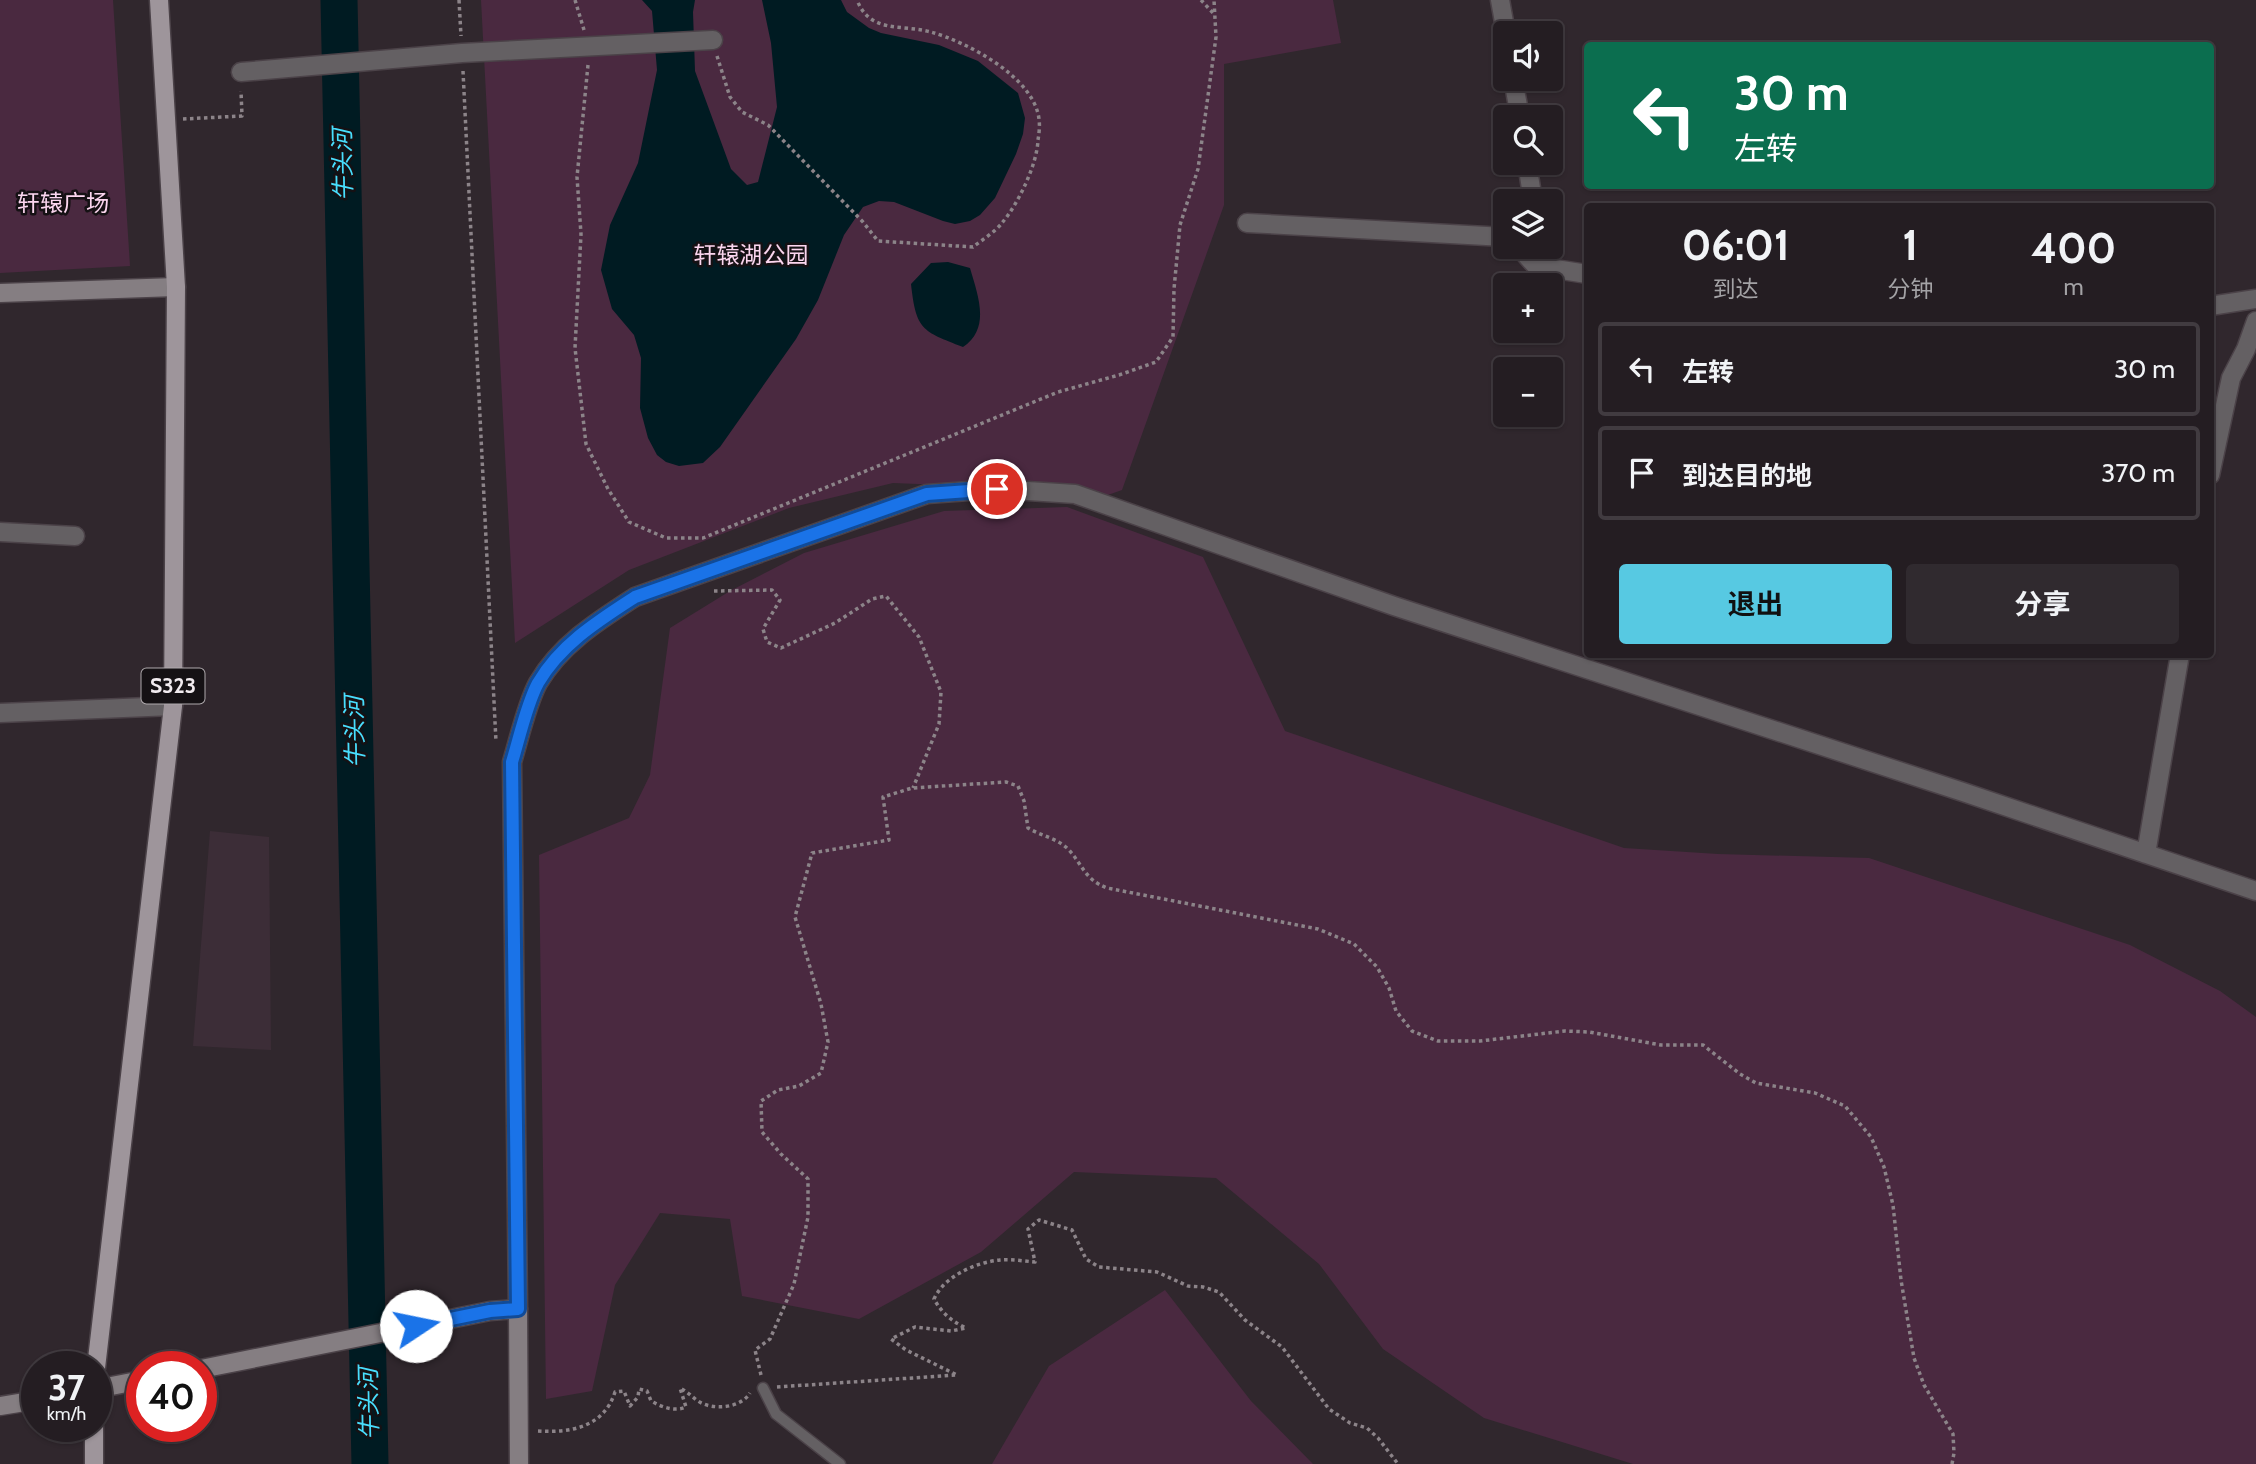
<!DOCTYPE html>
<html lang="zh">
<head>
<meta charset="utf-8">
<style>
	:root { --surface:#241d22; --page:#302a2f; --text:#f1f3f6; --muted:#a3a2a5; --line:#413b40; --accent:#57c9e2 }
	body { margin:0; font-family:Cabin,"Noto Sans SC",sans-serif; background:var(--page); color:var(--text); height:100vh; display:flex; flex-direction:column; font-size:26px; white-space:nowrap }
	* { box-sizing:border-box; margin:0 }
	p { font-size:23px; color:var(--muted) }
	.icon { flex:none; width:38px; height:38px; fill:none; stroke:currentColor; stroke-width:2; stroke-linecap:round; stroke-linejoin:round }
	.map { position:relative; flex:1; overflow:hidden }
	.sheet { position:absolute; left:1584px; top:203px; width:630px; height:455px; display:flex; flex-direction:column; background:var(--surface); border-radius:7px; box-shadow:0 2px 5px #0004,0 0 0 2px var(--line) }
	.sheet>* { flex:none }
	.top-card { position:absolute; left:1584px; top:42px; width:630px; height:147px; border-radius:7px; box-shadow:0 2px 5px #0004,0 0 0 2px var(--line); background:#0b6e4f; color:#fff; overflow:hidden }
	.controls { position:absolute; left:1493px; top:21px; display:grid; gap:14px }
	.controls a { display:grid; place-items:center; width:70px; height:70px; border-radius:7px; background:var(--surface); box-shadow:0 2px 5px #0004,0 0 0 2px var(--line); font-size:35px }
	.speed { position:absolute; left:21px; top:1351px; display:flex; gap:14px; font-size:35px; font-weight:700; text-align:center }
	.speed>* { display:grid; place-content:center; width:91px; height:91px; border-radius:50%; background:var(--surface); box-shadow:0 2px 5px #0004,0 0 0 2px var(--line); line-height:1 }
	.speed small { font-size:18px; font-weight:400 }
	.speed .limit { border:10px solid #d22; background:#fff; color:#111 }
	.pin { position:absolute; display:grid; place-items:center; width:60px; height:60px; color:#fff; margin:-30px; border:4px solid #fff; border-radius:50%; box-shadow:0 2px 7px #0007 }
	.me { position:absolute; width:77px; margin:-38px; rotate:79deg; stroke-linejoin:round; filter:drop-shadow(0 0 5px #0008) }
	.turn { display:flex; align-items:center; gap:24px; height:147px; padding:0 35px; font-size:32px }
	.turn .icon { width:91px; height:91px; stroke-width:2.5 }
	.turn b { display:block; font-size:49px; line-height:60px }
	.eta { display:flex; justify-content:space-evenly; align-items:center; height:119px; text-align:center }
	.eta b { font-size:42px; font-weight:700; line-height:49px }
	.primary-button { display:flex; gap:14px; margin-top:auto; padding:14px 35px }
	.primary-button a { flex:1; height:80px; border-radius:7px; background:var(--accent); color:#111; font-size:28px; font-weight:700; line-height:80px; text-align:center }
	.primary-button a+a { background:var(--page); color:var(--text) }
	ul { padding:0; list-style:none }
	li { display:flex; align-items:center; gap:21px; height:94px; margin:0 14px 10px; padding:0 21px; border:4px solid var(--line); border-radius:7px }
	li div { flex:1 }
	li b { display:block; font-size:26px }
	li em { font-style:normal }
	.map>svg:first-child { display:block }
	.built { fill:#3c2d37 }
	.green { fill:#4a2940 }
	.water { fill:#001b22 }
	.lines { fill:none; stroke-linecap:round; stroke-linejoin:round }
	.river { stroke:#001b22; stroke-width:37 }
	.lane-casing { stroke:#4b4248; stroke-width:13 }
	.street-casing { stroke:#4b4248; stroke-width:21 }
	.secondary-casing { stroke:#4b4248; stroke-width:21 }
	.primary-casing { stroke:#4b4248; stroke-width:21 }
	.path { stroke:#8c8489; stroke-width:3.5; stroke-dasharray:3.5 3.5; stroke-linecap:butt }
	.lane { stroke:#646063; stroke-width:10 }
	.street { stroke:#646063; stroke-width:18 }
	.secondary { stroke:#857e82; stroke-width:18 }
	.primary { stroke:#9e959b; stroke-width:18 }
	.route-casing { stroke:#114b97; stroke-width:18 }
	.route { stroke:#1a73e8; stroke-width:12 }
	.labels { text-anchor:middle; stroke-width:5; stroke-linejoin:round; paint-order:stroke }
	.shield { fill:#151114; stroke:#afaaad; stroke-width:2 }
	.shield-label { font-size:21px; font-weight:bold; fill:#f1ebef }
	.park-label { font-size:23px; fill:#fbd6ef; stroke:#151114 }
	.water-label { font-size:24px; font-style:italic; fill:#48defd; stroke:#151114 }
</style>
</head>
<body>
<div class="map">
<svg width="2256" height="1464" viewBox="0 0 2256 1464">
	<rect width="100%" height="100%" fill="#30272d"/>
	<path class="built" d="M210,831L269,837L271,1050L193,1046Z"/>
	<path class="green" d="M0,0H113L130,266L0,273Z
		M481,0H1333L1341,43L1224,64V205L1122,490L1088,502L1045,489L893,483L789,508L629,570L515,643Z
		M1067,507L1203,557L1285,731L1624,848L1718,854L1869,858L2130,945L2220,991L2256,1017V1464H1633L1484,1418L1383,1349L1319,1264L1216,1178L1074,1172L981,1252L859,1319L742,1296L730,1219L660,1213L615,1285L592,1391L546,1399L539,855L629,818L650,775L670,628L730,591L804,553L944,511Z
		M1165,1290L1251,1401L1313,1464H992L1049,1366Z"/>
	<path class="water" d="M642,0H695L693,12L695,71L731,169L747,185L758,182L777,107L771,43L762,0H841L847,12L869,28L881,33L939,45L978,61L1018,93L1025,118L1023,134L1016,154L995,198L980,215L970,221L955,224L943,221L894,202L879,201L863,207L844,235L818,300L796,339L720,447L703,463L679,466L666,462L657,455L648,438L640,408L641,358L634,335L612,309L601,270L610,225L638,163L657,70L652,11Z
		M948,262L970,268C978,296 991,328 963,347C922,331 916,330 911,284L931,263Z"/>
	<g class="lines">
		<path class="river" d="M339,0L370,1464"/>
		<defs>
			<path id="lane" d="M763,1388L776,1414L840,1464"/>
			<path id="street" d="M1500,0L1506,33
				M241,72L462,53L713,40
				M1513,79L1520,117
				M1527,163L1533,201
				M1247,223L1505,237
				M1527,247L1525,254L1536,266L1587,274
				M2210,306L2256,299
				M2210,475L2231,378L2246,349L2256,321
				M0,532L75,536
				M0,713L173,706
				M2146,854L2180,654
				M518,1309L512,762C519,739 527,703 538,683C561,644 598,621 635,597L927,494L997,489L1075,494L1394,606L1963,792L2256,891"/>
			<path id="secondary" d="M0,293L176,287
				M201,1369L490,1311L518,1309L519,1464
				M96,1389L142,1380
				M0,1406L37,1400"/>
			<path id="primary" d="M96,1368L173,706L176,287L159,0
				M94,1426V1464"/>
		</defs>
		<use href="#lane" class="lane-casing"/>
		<use href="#street" class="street-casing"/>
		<use href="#secondary" class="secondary-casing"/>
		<use href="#primary" class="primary-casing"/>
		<path class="path" d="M459,0L461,36
			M575,0L584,30
			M1201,0L1214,14
			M717,56L730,97L742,112L768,125L863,222L878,241L973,247C982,240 995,232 1002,223C1018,204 1037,165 1038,140C1039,134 1040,126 1039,119C1034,77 967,42 931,32C902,24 870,34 857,0
			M588,65L577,177L581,234L575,348L586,444L608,489L629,522L666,538H703L1058,392L1119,375L1156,362L1173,337L1174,289L1180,225L1198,169L1216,37L1214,0
			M463,71L496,742
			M183,119L242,116L241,91
			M714,591L772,590L780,600L763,629L767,642L781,648L835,623L872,599L886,596L919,637L941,692L939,724L913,788
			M761,1375L755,1350L770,1339L794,1284L808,1217V1179L781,1154L762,1132L761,1101L778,1090L799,1086L821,1073L828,1042L821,1004L795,917L812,853L889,840L883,797L912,788L1006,782L1018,786L1024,801L1028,828C1041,836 1057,838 1068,849C1083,865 1084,879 1107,888L1318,929L1354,944L1377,967L1389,988L1396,1011L1412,1031L1438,1041H1480L1565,1031L1589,1032L1661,1045H1703L1740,1074L1756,1083L1815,1093L1845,1106L1871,1137L1884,1167L1893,1205L1901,1280L1914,1358L1924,1385L1953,1434L1954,1453L1952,1464
			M777,1387L957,1375L906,1350L891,1339L915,1327L951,1331L966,1328C951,1321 942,1313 934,1299C944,1276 977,1262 1000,1260C1011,1259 1024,1261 1035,1262L1028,1229L1039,1220L1072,1230L1086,1259L1099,1267L1157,1272L1188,1286L1203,1287L1219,1292L1245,1320L1282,1347L1329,1409L1350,1423L1367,1428L1378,1438L1398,1464
			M538,1431C571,1433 604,1427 615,1392L624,1391L630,1406L638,1397L639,1389L647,1391L651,1401C662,1407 674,1412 686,1407L680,1388C688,1392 692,1397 698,1401C713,1411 741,1408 750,1393"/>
		<use href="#lane" class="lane"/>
		<use href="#street" class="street"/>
		<use href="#secondary" class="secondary"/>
		<use href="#primary" class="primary"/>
	</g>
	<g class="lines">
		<defs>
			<path id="route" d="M416,1326L490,1311L518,1309L512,762C519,739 527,703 538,683C561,644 598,621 635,597L927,494L997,489"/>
		</defs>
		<use href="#route" class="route-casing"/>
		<use href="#route" class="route"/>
	</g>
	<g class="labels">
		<rect class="shield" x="141.5" y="668.5" width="63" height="35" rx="5"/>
		<g class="shield-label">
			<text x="173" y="693">S323</text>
		</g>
		<g class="park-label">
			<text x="63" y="211">轩辕广场</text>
			<text x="751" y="263">轩辕湖公园</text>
		</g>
		<g class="water-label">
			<text transform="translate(343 165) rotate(-91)" y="8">牛头河</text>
			<text transform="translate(355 732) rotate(-91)" y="8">牛头河</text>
			<text transform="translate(369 1404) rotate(-91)" y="8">牛头河</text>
		</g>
	</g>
</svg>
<div class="controls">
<a><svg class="icon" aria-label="sound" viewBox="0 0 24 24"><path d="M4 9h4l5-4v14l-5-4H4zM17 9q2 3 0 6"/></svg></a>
<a><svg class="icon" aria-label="search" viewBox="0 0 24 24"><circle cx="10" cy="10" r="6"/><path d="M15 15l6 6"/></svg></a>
<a><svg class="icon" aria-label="layers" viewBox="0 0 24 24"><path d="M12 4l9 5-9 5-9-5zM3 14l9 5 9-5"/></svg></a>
<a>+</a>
<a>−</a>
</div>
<div class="speed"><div>37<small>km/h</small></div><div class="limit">40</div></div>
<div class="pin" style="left:997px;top:489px;background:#d93025"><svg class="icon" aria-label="arrive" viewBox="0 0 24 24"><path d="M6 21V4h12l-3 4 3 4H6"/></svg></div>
<svg class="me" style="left:416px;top:1326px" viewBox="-20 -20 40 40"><circle r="19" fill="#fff"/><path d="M0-13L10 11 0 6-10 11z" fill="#1a73e8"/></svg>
<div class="top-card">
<div class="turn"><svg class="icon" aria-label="left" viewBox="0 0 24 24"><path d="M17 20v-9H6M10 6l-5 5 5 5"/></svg><div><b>30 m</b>左转</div></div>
</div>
<section class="sheet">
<div class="eta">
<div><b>06:01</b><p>到达</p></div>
<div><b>1</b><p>分钟</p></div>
<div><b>400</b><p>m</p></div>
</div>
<ul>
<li><svg class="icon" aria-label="left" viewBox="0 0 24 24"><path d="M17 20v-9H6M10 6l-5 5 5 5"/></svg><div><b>左转</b></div><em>30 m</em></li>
<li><svg class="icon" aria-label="arrive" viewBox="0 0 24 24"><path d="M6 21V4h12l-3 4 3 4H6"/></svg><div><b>到达目的地</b></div><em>370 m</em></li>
</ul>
<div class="primary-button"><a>退出</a><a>分享</a></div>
</section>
</div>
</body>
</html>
